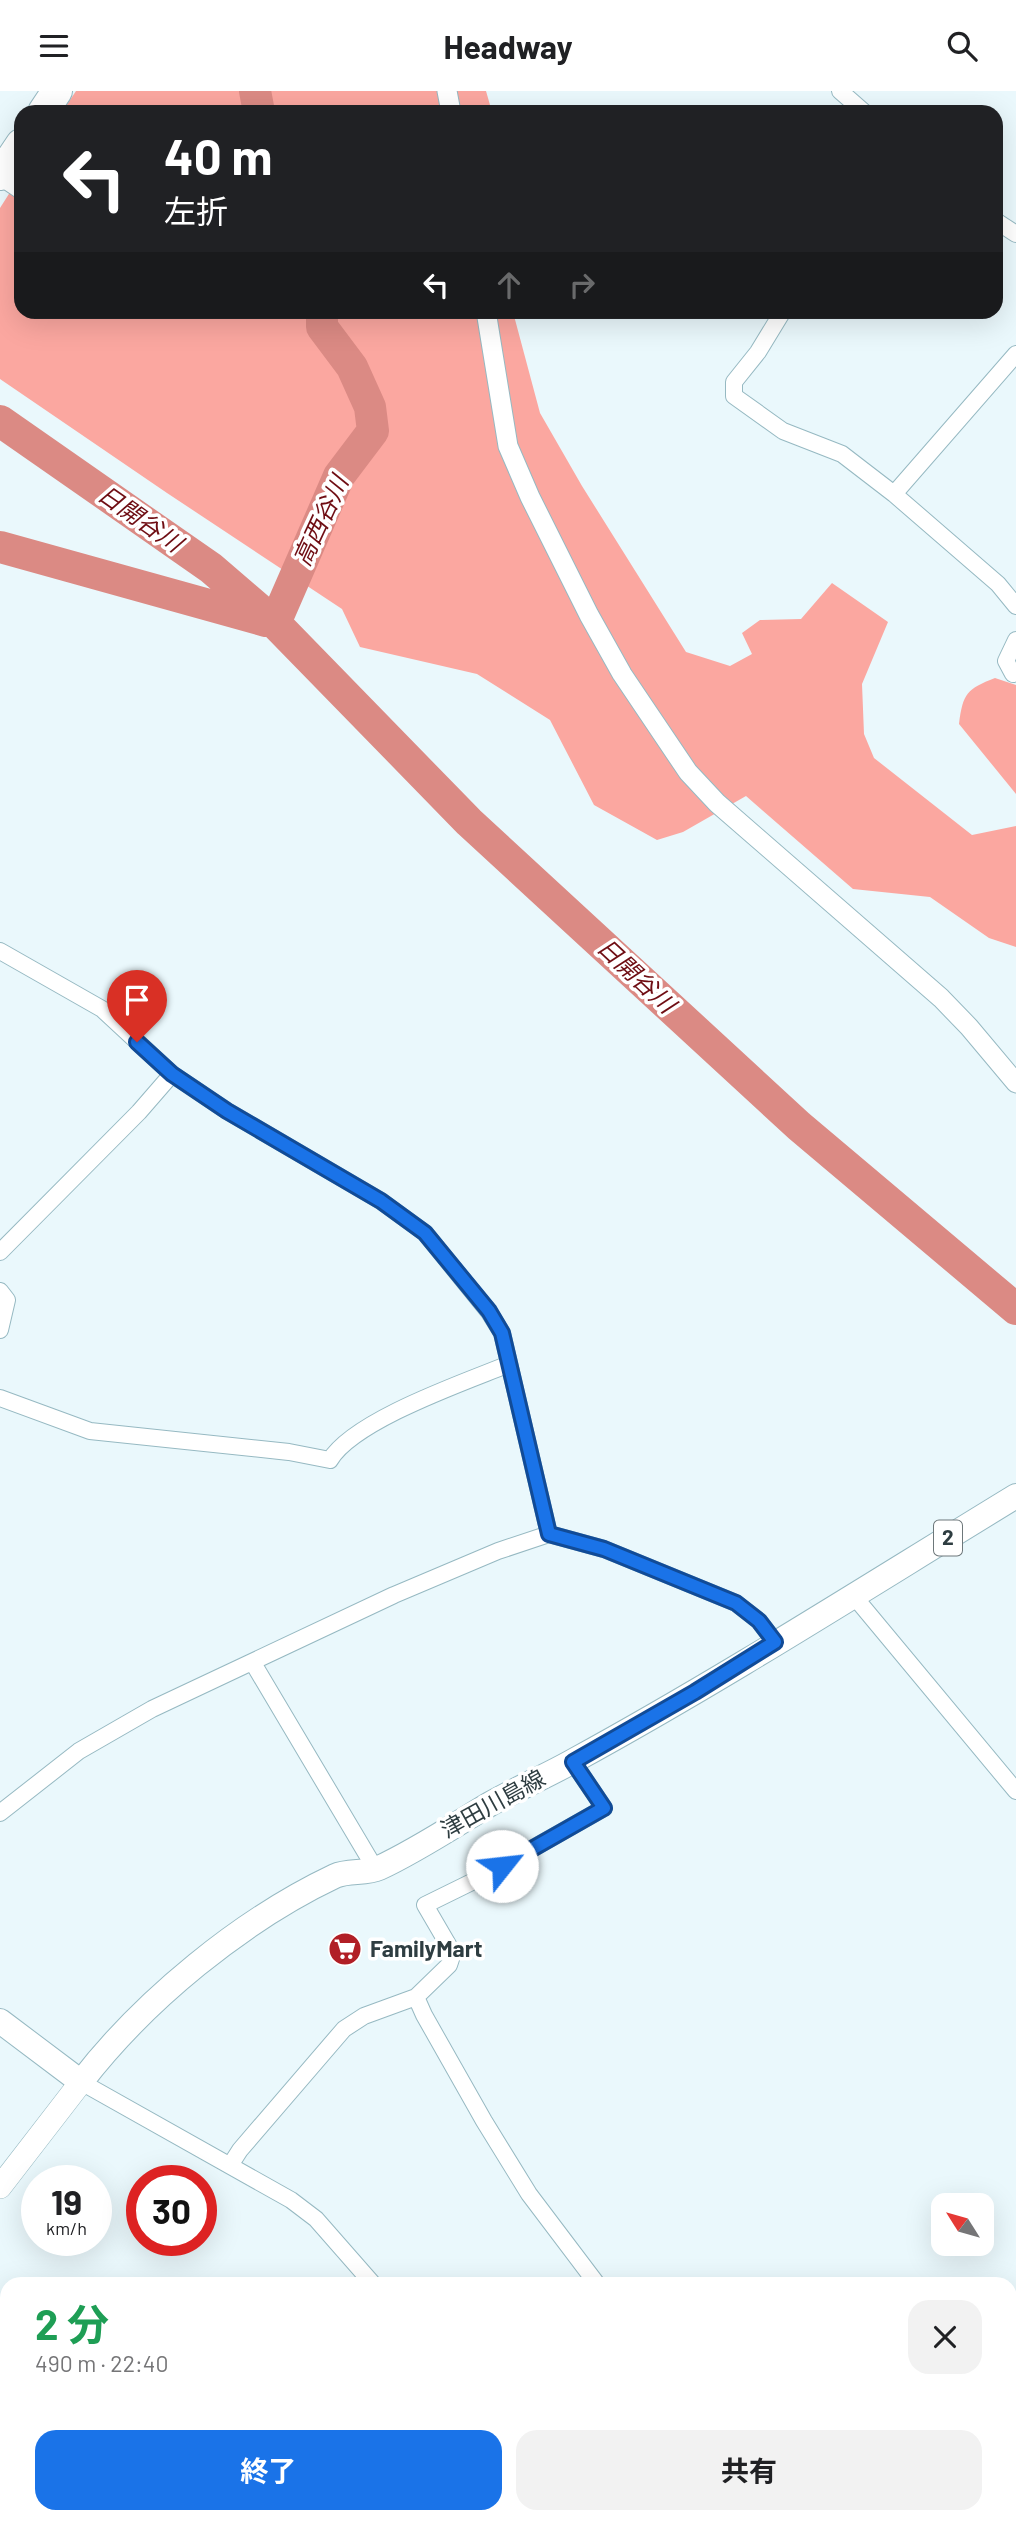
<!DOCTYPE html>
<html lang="ja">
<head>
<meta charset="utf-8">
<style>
	:root { --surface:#fff; --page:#f2f2f2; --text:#202124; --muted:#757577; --accent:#1a73e8 }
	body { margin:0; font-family:Barlow,"Noto Sans JP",sans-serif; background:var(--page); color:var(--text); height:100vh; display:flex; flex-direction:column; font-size:26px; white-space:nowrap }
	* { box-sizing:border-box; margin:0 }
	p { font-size:23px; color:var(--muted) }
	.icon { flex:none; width:38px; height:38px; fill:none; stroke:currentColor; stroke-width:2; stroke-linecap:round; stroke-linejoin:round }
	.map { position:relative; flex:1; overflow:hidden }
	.panel { position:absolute; left:0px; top:2186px; width:1017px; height:247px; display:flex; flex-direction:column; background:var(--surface); border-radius:21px 21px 0 0; box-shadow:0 7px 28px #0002 }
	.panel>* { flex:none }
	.banner { position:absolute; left:14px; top:14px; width:989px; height:214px; border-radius:21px; box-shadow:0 7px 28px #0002; background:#202124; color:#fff; overflow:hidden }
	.needle { width:46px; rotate:307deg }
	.tools { position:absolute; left:931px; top:2102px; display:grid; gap:14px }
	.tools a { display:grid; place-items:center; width:63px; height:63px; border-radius:14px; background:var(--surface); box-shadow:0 7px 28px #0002; font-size:35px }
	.speed { position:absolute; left:21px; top:2074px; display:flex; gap:14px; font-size:35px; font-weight:700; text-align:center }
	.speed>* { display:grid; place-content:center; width:91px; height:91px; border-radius:50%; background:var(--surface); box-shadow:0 7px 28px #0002; line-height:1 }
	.speed small { font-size:18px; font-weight:400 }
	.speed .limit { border:10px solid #d22; background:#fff; color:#111 }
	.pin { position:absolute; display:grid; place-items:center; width:60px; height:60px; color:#fff; margin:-72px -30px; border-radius:50% 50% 50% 0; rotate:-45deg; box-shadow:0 0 7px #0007 }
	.pin .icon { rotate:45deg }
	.me { position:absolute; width:77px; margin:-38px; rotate:61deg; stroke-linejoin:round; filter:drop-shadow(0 0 5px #0008) }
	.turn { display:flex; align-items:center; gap:24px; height:147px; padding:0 35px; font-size:32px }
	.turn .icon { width:91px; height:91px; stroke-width:2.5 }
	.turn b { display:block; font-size:49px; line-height:60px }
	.lanes { display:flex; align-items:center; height:66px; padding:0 35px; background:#0003; justify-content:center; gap:35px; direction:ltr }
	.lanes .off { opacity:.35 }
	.round { display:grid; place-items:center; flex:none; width:74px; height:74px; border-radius:21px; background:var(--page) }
	.head { display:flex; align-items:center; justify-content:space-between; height:119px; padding:0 35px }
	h1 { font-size:42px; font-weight:700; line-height:52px; color:#1e9e55 }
	.action { display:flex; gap:14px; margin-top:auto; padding:14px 35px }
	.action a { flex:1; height:80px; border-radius:21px; background:var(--accent); color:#fff; font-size:28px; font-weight:700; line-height:80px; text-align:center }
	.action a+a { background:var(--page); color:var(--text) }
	header { display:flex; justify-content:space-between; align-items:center; height:91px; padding:0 35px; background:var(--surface); font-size:32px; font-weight:700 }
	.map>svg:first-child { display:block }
	.forest { fill:#fba7a0 }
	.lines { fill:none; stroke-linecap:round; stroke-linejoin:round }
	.river { stroke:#db8a84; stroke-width:32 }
	.minor-casing { stroke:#96b9c2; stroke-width:18 }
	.tertiary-casing { stroke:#96b9c2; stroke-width:21 }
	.secondary-casing { stroke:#96b9c2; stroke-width:24 }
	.primary-casing { stroke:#96b9c2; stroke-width:26 }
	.motorway-casing { stroke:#96b9c2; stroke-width:32 }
	.minor { stroke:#fff; stroke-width:16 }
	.tertiary { stroke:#fff; stroke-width:19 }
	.secondary { stroke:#fff; stroke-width:23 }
	.primary { stroke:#fff; stroke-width:24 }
	.motorway { stroke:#fff; stroke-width:30 }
	.route-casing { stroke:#114b97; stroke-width:18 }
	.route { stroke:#1a73e8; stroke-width:12 }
	.labels { text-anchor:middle; stroke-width:7; stroke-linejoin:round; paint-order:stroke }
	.shield { fill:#fff; stroke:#6d777a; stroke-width:2 }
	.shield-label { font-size:21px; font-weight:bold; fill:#2e3d41 }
	.street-label { font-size:23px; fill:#2e3d41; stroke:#fff }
	.poi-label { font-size:23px; font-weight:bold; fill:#2e3d41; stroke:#fff; text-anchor:start }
	.water-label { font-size:24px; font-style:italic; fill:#6f0d13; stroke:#fff }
</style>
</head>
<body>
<header><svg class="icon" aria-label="menu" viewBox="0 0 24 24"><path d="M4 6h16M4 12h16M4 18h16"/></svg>Headway<svg class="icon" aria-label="search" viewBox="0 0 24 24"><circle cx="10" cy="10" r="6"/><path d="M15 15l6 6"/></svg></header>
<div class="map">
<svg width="1016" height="2432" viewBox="0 0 1016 2432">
	<rect width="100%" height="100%" fill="#eaf8fc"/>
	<path class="forest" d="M76,0H486L492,21H62Z
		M21,84V220L513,221L540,322L582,395L686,561L730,575L752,563L742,542L760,529L801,528L832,492L888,531L862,593L864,643L874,667L972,744L1016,735V856L989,847L930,806L853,798L746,705L683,741L657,749L594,714L550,629L477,583L360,556L342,518L167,402L0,288V117Z
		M995,587L1016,594V703L959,633C963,602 967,598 995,587Z"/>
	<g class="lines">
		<path class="river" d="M255,0L259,21
			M0,330L211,477L275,532L469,731L799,1035L1016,1218
			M0,456L266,530
			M275,532L339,385L373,340L370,316L352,276L322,236V220"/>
		<defs>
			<path id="minor" d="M840,0L864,21
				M0,86L21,100
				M996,130L1016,143
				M783,220L758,261L734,291V305L783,340L842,363L894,403L998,493L1016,515
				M894,403L1016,263
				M1013,583L1006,570L1016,549
				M0,860L102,918L172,983L227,1020L381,1110L425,1142L489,1221L502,1242L549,1443
				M0,1161L139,1021L172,983
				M0,1200L7,1209L0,1239
				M0,1307L90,1340L289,1361L330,1369C354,1329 465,1291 509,1273
				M853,1504L1016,1700
				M253,1572L376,1779
				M0,1722L79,1660L152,1618L394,1504L498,1460L549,1443L604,1458L736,1512L759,1530L775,1551
				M416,1906L449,1874L453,1862L425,1814L482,1786L604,1717L573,1671
				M81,1991L291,2109L316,2128L373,2193
				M231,2073L240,2059L344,1938L364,1925L416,1906L424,1924L484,2030L529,2103L597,2193
				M566,2426L572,2432
				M870,2426L877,2432"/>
			<path id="tertiary" d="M447,0L451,21
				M486,220L508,355L530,406L589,524L622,583L688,681L717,712L941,907L969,936L1016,992"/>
			<path id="secondary" d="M0,2096L81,1991"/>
			<path id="primary" d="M0,1930L81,1991C144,1909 242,1829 335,1785C348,1779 366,1783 379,1777C416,1760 455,1734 490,1713C518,1697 547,1685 575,1669C725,1587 870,1494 1016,1405"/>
			<path id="motorway" d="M43,21L57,0
				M0,84L21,53"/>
		</defs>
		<use href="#minor" class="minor-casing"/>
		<use href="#tertiary" class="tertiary-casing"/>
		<use href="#secondary" class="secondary-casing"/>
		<use href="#primary" class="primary-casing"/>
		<use href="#motorway" class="motorway-casing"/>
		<use href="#minor" class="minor"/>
		<use href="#tertiary" class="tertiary"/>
		<use href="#secondary" class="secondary"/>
		<use href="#primary" class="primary"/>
		<use href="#motorway" class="motorway"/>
	</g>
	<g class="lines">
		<defs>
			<path id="route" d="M137,951L172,983L227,1020L381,1110L425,1142L489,1220L502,1242L549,1443L604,1458L736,1512L759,1530L775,1551L695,1601L573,1671L604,1717L502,1775"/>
		</defs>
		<use href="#route" class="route-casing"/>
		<use href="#route" class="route"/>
	</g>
	<defs>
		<symbol id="supermarket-disc" viewBox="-11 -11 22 22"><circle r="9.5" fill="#b11f26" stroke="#fff"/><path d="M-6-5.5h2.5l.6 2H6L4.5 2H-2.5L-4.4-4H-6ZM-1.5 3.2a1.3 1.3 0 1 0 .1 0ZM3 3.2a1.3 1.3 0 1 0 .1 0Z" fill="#fff"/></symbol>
	</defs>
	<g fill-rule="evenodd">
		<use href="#supermarket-disc" x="326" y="1839" width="38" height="38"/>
	</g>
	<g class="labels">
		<rect class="shield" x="934" y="1429.5" width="28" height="35" rx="5"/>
		<g class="shield-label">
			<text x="948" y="1454">2</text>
		</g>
		<g class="street-label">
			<text transform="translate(493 1713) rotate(-29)" y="8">津田川島線</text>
		</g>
		<g class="poi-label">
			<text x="370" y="1866">FamilyMart</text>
		</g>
		<g class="water-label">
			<text transform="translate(140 428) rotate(35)" y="8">日開谷川</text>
			<text transform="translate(321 430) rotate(-65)" y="8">高西谷川</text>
			<text transform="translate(636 885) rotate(43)" y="8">日開谷川</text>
		</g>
	</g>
</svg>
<div class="tools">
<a><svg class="needle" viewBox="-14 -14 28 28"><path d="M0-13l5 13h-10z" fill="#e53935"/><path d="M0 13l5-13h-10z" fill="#757577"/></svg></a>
</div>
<div class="speed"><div>19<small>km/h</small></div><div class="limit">30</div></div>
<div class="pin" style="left:137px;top:951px;background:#d93025"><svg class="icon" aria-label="arrive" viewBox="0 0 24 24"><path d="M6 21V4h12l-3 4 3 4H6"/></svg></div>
<svg class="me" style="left:502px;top:1775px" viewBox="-20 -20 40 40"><circle r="19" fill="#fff"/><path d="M0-13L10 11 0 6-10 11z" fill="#1a73e8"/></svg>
<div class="banner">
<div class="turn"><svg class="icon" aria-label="left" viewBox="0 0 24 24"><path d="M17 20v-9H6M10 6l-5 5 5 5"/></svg><div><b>40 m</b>左折</div></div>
<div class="lanes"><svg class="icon" aria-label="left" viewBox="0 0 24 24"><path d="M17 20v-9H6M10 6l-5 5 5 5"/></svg><svg class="icon off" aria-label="ahead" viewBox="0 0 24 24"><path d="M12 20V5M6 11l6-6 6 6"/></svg><svg class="icon off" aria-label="right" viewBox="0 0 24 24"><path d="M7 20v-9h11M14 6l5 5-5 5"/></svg></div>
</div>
<section class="panel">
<div class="head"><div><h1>2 分</h1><p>490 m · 22:40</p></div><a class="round"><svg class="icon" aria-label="close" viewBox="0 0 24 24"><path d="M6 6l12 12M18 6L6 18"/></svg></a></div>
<div class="action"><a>終了</a><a>共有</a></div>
</section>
</div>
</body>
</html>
